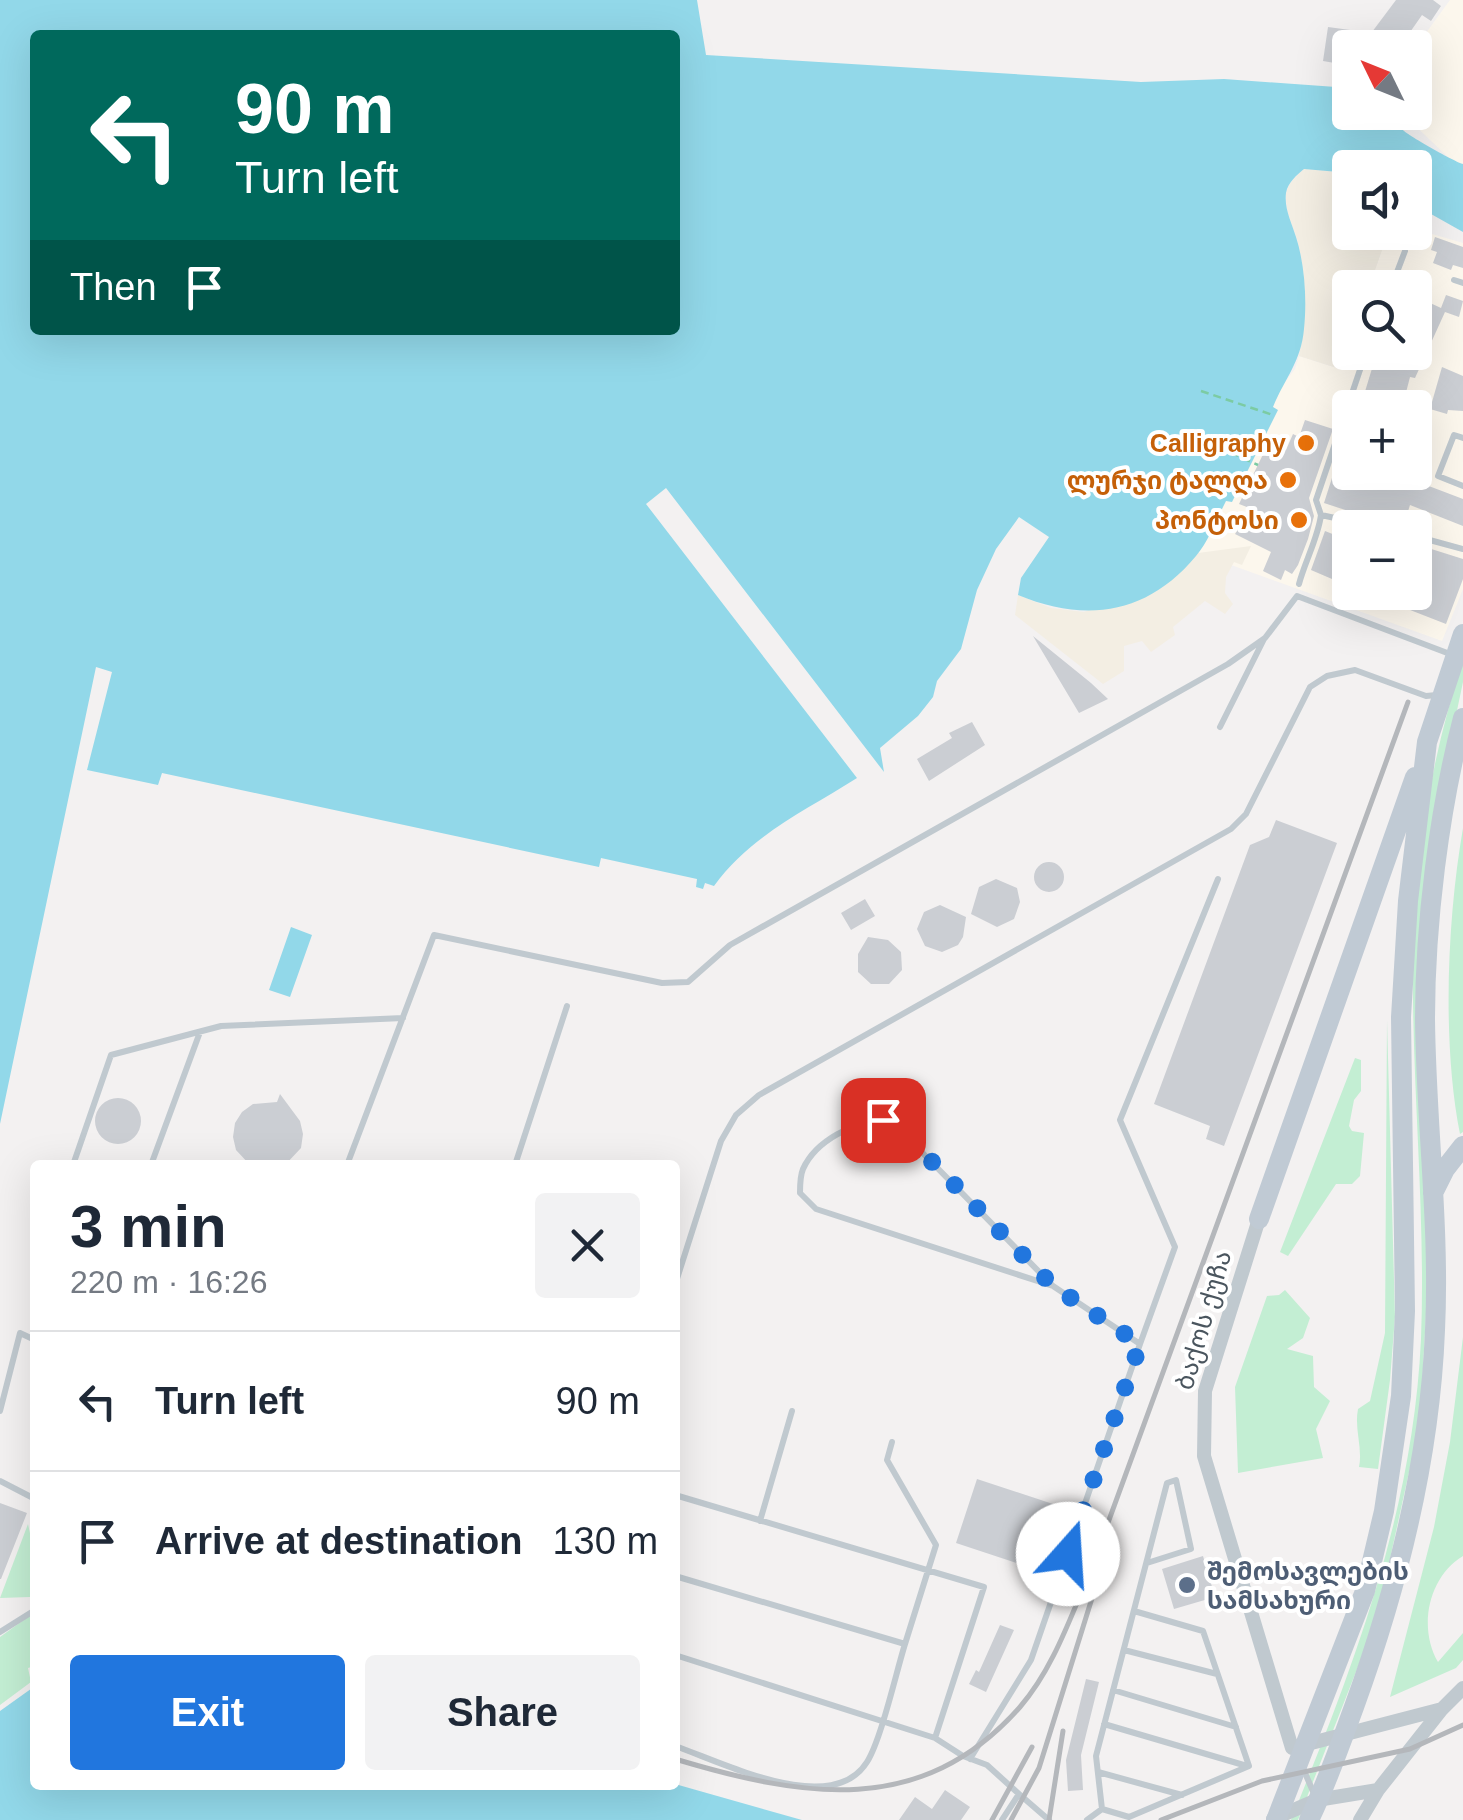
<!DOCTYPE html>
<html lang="en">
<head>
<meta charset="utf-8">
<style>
	:root { --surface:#fff; --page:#f2f2f3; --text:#1f2937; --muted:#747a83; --line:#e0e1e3; --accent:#2176de }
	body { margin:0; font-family:Arial,"Noto Sans Georgian",sans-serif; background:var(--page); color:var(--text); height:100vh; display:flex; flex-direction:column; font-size:38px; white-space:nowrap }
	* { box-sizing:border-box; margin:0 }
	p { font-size:32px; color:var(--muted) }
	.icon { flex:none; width:55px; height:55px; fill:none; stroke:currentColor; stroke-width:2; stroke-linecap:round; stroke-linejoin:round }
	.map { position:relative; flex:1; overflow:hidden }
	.drawer { position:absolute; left:30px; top:1160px; width:650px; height:630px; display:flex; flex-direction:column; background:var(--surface); border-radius:10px; box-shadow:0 10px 40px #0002 }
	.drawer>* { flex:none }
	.hud { position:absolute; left:30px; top:30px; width:650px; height:305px; border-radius:10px; box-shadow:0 10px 40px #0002; background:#00695c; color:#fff; overflow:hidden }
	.needle { width:65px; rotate:313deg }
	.fabs { position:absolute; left:1332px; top:30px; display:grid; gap:20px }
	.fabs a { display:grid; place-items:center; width:100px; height:100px; border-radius:10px; background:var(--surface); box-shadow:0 10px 40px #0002; font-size:50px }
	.pin { position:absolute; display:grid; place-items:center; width:85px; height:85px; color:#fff; margin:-42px; border-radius:20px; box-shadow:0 5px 15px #0006 }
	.me { position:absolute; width:110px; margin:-55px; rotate:19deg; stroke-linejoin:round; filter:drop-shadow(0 0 8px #0008) }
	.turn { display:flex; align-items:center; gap:35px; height:210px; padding:0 40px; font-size:45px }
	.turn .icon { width:130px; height:130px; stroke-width:2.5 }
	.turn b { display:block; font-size:70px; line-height:85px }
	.then { display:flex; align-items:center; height:95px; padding:0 40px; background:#0003; gap:20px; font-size:38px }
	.round { display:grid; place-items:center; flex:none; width:105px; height:105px; border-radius:10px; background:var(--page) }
	.overview { display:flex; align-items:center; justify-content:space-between; height:170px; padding:0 40px }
	h1 { font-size:60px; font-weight:700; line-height:75px }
	.primary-button { display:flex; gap:20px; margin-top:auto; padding:20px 40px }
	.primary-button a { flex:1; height:115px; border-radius:10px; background:var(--accent); color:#fff; font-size:40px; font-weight:700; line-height:115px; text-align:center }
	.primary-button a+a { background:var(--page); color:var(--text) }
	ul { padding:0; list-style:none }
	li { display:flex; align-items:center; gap:30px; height:140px; padding:0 40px; border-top:2px solid var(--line) }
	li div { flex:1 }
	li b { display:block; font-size:38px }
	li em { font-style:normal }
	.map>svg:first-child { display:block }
	.commercial { fill:#fcf7ed; fill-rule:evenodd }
	.green { fill:#c3eed3 }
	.sand { fill:#f3eee3 }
	.water { fill:#92d8e9; fill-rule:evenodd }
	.building { fill:#cbced3 }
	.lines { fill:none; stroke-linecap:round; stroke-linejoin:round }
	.path { stroke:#7ccba3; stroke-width:2.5; stroke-dasharray:8 5; stroke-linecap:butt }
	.service { stroke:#c0c9cf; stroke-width:6 }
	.minor { stroke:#c0c9cf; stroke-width:14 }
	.secondary { stroke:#c0cad4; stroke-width:20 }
	.rail { stroke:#b4b7bb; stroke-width:5 }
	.route { stroke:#2176de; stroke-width:18; stroke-dasharray:0 32.4 }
	.food-dot { fill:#e8710a; stroke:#fff; stroke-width:4 }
	.service-dot { fill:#5c6f8a; stroke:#fff; stroke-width:4 }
	.labels { text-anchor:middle; stroke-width:8; stroke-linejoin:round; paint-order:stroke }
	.food-label { font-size:25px; font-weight:bold; fill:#c56008; stroke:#fff; text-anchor:end }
	.street-label { font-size:25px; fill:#4a555e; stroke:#fff }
	.service-label { font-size:25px; font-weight:bold; fill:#4e5e75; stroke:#fff; text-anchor:start }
</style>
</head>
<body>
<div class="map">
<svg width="1463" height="1820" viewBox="0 0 1463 1820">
	<rect width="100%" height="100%" fill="#f3f1f1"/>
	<path class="commercial" d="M1450,0H1463V164L1453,162L1402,113L1415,112V48Z
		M1415,229L1463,243V589L1442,641L1198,553L1226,500L1232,501L1277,411L1273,407L1282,386L1295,369L1299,356L1340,369L1350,341V352H1415V288L1369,287L1388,233L1415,232ZM1350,408H1415V472H1350ZM1350,528H1415V592H1350Z"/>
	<path class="green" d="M1463,661V682L1432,829L1428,1278L1420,1422L1377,1618L1298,1820H1291C1355,1663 1413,1511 1421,1339C1426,1210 1411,1081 1413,952C1415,856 1432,753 1463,661Z
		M1463,828V1132L1460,1134C1442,1043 1447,920 1463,828Z
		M1387,1020L1395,1317L1390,1380L1378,1469L1359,1467C1363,1448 1354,1429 1358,1409L1370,1401L1385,1333Z
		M1355,1058L1361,1060V1091L1354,1100L1349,1126L1352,1131L1364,1133L1360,1176L1352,1184H1336L1288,1256L1280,1252Z
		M1285,1290L1310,1318L1303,1338L1287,1349L1313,1356L1314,1387L1330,1401L1316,1429L1323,1458L1238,1473L1235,1387L1267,1296L1279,1295Z
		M1463,1337V1556C1428,1577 1418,1628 1438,1662L1463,1633V1660L1456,1668L1390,1697L1434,1527L1450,1442Z
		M28,1524L35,1556V1592L30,1597L0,1598Z
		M32,1614L35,1619V1666L28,1668L31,1682L0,1705V1637Z"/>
	<path class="sand" d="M1304,169L1350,173V232L1388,233L1369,287L1350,288V341L1340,369L1299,356C1307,318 1307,277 1297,239C1292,224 1285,211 1286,194C1288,183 1297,175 1304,169Z
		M1251,546L1242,565L1234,562L1226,577L1225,593L1233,604L1225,614L1205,601L1173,627L1175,635L1151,652L1142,641L1124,646V671L1103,684L1015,615L1018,595L1051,608L1084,612L1177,575L1198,553Z"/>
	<path class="water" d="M0,0H697L706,55L1141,82L1224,79L1350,88V112L1396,113C1398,118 1399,124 1402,129C1405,134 1457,163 1463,164V232L1415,205V168H1350V173L1304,169C1297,175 1288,182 1286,193C1284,209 1292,223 1296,237C1305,265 1307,301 1304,329C1301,362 1285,378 1273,407L1278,410L1232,502L1226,501C1217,518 1209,541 1196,556C1147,615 1085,623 1018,595L1021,578L1049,537L1019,517L996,549L977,590L961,649L937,681L933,697L918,716L880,748L884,772L666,488L646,504L857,778C805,811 751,835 714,886L705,883L703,889L696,887L697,879L601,858L599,867L162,773L158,785L87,770L112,672L96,667L0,1124ZM35,35H675V330H35Z
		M291,927L312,935L290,997L269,990Z
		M35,1686V1785L675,1784L802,1820H0V1711Z"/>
	<path class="building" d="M1396,0H1433L1441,6L1431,21L1422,15L1399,48H1376L1366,40Z
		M1328,27L1350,30L1346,65L1323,61Z
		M1435,237L1463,247V268L1453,265L1451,270L1433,263L1437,252L1431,250Z
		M1446,295L1463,301L1459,317L1445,312L1415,378L1410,377L1402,408H1360L1377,352H1415V296L1441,308Z
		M1442,367L1463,376V411L1448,410L1447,414L1430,409Z
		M1305,420L1333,429L1309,498L1314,516L1308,539L1298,565L1292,574L1285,570L1281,580L1263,571L1271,552L1235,534L1252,509L1239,504L1268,444L1286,450L1293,434L1299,437Z
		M1346,434L1350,435V472H1416L1413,480L1463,499V526L1410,505L1404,524L1398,522L1397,527L1324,503Z
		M1325,531L1350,541V581L1334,575L1332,579L1311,570Z
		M1425,547L1463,559V579L1446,624L1405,608L1411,592H1415V576Z
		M1033,636L1091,683L1108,699L1079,713Z
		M972,722L985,745L929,781L917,759L952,738L949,733Z
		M1276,820L1337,843L1224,1146L1206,1139L1210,1126L1154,1104L1250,845L1269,837Z
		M1034 877a15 15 0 1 1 30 0a15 15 0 1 1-30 0Z
		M996,879L1017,888L1020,902L1014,919L997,927L971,914L979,887Z
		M865,899L875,916L851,930L841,913Z
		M940,905L966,917L963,937L958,945L942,952L925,946L917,929L924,912Z
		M868,937L888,940L901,952L902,970L889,984H871L858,972V954Z
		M280,1094L300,1121L303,1134L301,1148L285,1165H250L236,1150L233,1137L235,1123L242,1112L253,1104L277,1102Z
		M95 1121a23 23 0 1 1 46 0a23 23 0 1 1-46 0Z
		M977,1479L1059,1506L1038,1570L956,1543Z
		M0,1503L27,1513L1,1579H0Z
		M1203,1556L1215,1597L1174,1609L1162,1569Z
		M1000,1625L1014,1630L986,1692L969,1684L976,1670L979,1672Z
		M1086,1679L1099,1682L1081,1755L1083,1790L1068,1791L1066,1760Z
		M945,1790L970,1807L961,1820H899L915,1797L932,1809Z"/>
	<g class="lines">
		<path class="path" d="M1201,391L1273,415
			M1219,447L1258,465"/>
		<path class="service" d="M1454,280L1463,283
			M1391,288L1405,251
			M1463,438L1454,435L1438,476L1463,486
			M1321,515L1316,500L1366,352
			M1415,536L1463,549
			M1299,584C1305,561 1318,538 1321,515L1382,528
			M1220,727L1264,639
			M73,1165L111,1055L221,1026L403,1018
			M151,1165L200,1032
			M347,1165L434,935L662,983L688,982L730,945L1228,664L1265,638L1297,596L1450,654
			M515,1165L567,1006
			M675,1285L721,1141L736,1115L759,1095L1231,829L1246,814L1310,687L1327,676L1355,670L1426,696L1437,695
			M1140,1344L1175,1247L1120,1120L1218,879
			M0,1411L20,1333L35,1340
			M892,1442L887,1460L936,1545L905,1644
			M0,1481L35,1499V1523
			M675,1495L984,1587L935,1738
			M760,1521L792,1411
			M675,1576L905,1644C896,1673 881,1740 867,1762C832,1818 724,1763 675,1746
			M0,1632L35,1610
			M1124,1650L1217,1674
			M675,1655L935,1738L963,1756L987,1765L1019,1794L1002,1820
			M1113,1690L1236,1727
			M1104,1724L1247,1766
			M970,1759L1031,1660L1140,1344L1053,1286L816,1209L800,1193C800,1186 800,1176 803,1169C816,1140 854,1122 883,1120L907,1137L1053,1286
			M1302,1766L1315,1796
			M1098,1772L1182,1795
			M1019,1794L1049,1820
			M1102,1809L1129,1817L1249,1766L1203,1631L1134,1611
			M1087,1820L1102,1809L1096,1756L1167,1483L1176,1480L1191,1549L1147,1563"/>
		<path class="minor" d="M1259,1219L1205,1391L1204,1456L1292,1748L1442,1709L1463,1688
			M1273,1819L1317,1800L1378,1790
			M1360,1820L1378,1790L1442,1709"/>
		<path class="secondary" d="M1433,1193L1445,1169L1463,1146
			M1259,1219L1415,777
			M1276,1820L1365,1591L1384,1511L1401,1396L1405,1311L1401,1017L1408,901L1427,742L1463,634
			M1309,1820C1327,1783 1340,1745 1354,1707C1398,1586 1430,1459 1435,1330C1440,1227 1426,1123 1425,1019C1425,924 1439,810 1463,718"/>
		<path class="rail" d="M675,1759C802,1797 921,1819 1020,1707C1053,1669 1070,1618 1090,1572L1408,702
			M992,1820L1032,1747
			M1011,1820L1039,1768L1093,1595
			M1049,1820L1063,1731
			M1161,1820L1262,1781L1410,1749L1463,1725"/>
	</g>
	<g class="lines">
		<path class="route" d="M883,1120L908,1137L1053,1286L1140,1344L1068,1554"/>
	</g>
	<g class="food-dot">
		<circle cx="1306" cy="443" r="10"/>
		<circle cx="1288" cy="480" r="10"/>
		<circle cx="1299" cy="520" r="10"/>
	</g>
	<circle class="service-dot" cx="1187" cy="1585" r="10"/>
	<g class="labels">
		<g class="food-label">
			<text x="1286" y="452">Calligraphy</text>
			<text x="1268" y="489">ლურჯი ტალღა</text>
			<text x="1279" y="529">პონტოსი</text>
		</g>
		<g class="street-label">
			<text transform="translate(1203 1320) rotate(-74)" y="9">ბაქოს ქუჩა</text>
		</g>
		<g class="service-label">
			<text x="1207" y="1580">შემოსავლების<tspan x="1207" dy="29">სამსახური</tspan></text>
		</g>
	</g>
</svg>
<div class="fabs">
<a><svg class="needle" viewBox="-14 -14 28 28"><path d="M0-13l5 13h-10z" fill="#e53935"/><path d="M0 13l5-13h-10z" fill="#747a83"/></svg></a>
<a><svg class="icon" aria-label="sound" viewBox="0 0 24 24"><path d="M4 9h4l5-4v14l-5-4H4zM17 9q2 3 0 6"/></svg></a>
<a><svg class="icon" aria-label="search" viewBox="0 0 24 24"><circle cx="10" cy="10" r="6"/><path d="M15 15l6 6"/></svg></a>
<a>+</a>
<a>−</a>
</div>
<div class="pin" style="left:883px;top:1120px;background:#d93025"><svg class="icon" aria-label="arrive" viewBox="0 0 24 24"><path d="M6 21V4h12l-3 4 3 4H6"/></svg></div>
<svg class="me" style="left:1068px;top:1554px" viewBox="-20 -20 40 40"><circle r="19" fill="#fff"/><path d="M0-13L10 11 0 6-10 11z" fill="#2176de"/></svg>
<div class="hud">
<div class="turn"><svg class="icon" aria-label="left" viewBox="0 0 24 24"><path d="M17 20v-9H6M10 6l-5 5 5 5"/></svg><div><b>90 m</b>Turn left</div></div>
<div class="then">Then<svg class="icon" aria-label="arrive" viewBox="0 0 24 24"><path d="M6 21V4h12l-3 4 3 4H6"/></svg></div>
</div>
<section class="drawer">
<div class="overview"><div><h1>3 min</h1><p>220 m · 16:26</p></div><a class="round"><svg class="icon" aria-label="close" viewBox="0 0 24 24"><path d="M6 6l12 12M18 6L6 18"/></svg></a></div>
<ul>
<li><svg class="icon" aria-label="left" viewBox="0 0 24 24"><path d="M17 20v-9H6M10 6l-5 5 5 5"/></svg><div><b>Turn left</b></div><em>90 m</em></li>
<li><svg class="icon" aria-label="arrive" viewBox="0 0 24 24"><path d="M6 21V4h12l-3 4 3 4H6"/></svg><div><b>Arrive at destination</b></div><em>130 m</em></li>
</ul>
<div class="primary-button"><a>Exit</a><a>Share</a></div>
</section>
</div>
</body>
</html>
